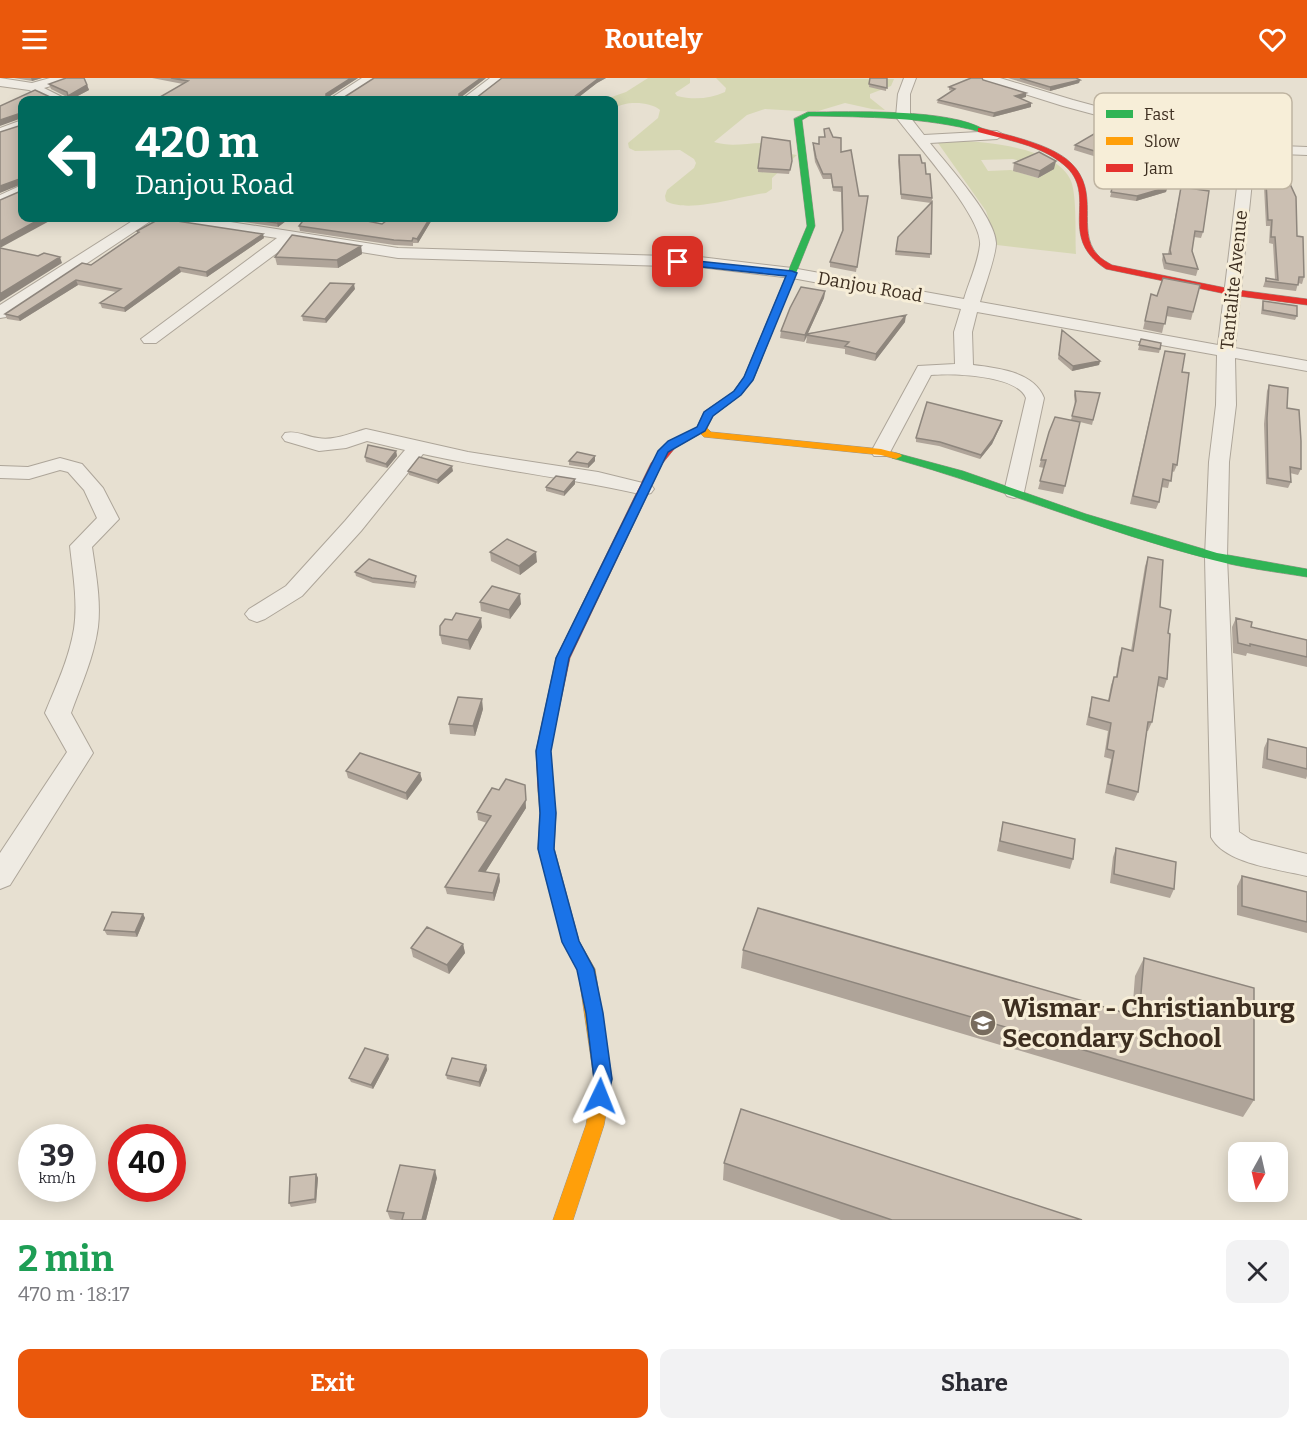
<!DOCTYPE html>
<html lang="en">
<head>
<meta charset="utf-8">
<style>
	:root { --surface:#fff; --page:#f2f2f3; --text:#2b2b33; --muted:#7c7c81; --accent:#ea580c }
	body { margin:0; font-family:Bitter,serif; background:var(--page); color:var(--text); height:100vh; display:flex; flex-direction:column; font-size:22px; white-space:nowrap }
	* { box-sizing:border-box; margin:0 }
	p { font-size:20px; color:var(--muted) }
	.icon { flex:none; width:33px; height:33px; fill:none; stroke:currentColor; stroke-width:2; stroke-linecap:round; stroke-linejoin:round }
	.map { position:relative; height:1142px; overflow:hidden }
	.details { display:flex; flex-direction:column; background:var(--surface); flex:1 }
	.details>* { flex:none }
	.banner { position:absolute; left:18px; top:18px; width:600px; height:126px; border-radius:12px; box-shadow:0 3px 15px #0003; background:#00695c; color:#fff; overflow:hidden }
	.needle { width:39px; rotate:188deg }
	.buttons { position:absolute; left:1228px; top:1064px; display:grid; gap:12px }
	.buttons a { display:grid; place-items:center; width:60px; height:60px; border-radius:12px; background:var(--surface); box-shadow:0 3px 15px #0003; font-size:30px }
	.speed { position:absolute; left:18px; top:1046px; display:flex; gap:12px; font-size:30px; font-weight:700; text-align:center }
	.speed>* { display:grid; place-content:center; width:78px; height:78px; border-radius:50%; background:var(--surface); box-shadow:0 3px 15px #0003; line-height:1 }
	.speed small { font-size:15px; font-weight:400 }
	.speed .limit { border:9px solid #d22; background:#fff; color:#111 }
	.pin { position:absolute; display:grid; place-items:center; width:51px; height:51px; color:#fff; margin:-26px; border-radius:12px; box-shadow:0 3px 9px #0006 }
	.me { position:absolute; width:66px; margin:-33px; rotate:2deg; stroke-linejoin:round; filter:drop-shadow(0 0 4px #0008) }
	.turn { display:flex; align-items:center; gap:21px; height:126px; padding:0 18px; font-size:27px }
	.turn .icon { width:78px; height:78px; stroke-width:2.5 }
	.turn b { display:block; font-size:42px; line-height:51px }
	.round { display:grid; place-items:center; flex:none; width:63px; height:63px; border-radius:12px; background:var(--page) }
	.summary { display:flex; align-items:center; justify-content:space-between; height:102px; padding:0 18px }
	h1 { font-size:36px; font-weight:700; line-height:45px; color:#1e9e55 }
	.action { display:flex; gap:12px; margin-top:auto; padding:12px 18px }
	.action a { flex:1; height:69px; border-radius:12px; background:var(--accent); color:#fff; font-size:24px; font-weight:700; line-height:69px; text-align:center }
	.action a+a { background:var(--page); color:var(--text) }
	header { display:flex; justify-content:space-between; align-items:center; height:78px; padding:0 18px; background:var(--accent); color:#fff; font-size:27px; font-weight:700 }
	.map>svg:first-child { display:block }
	.green { fill:#d6d7b3; fill-rule:evenodd }
	.lines { fill:none; stroke-linecap:round; stroke-linejoin:round }
	.street-casing { stroke:#ada599; stroke-width:2 }
	.fast-casing { stroke:#9c958a; stroke-width:1 }
	.slow-casing { stroke:#9c958a; stroke-width:1 }
	.jam-casing { stroke:#9c958a; stroke-width:1 }
	.street { fill:#efebe3; fill-rule:evenodd }
	.fast { fill:#30b455; fill-rule:evenodd }
	.slow { fill:#ff9f0a; fill-rule:evenodd }
	.jam { fill:#e5322d; fill-rule:evenodd }
	.wall { fill:#afa499 }
	.shaded-wall { fill:#8e867d }
	.building { fill:#cbbfb2; stroke:#8e867d; stroke-width:1.5 }
	.route { fill:#1a73e8; stroke:#114b97; stroke-width:1.5 }
	.labels { text-anchor:middle; stroke-width:6; stroke-linejoin:round; paint-order:stroke }
	.far-street-label { font-size:18px; fill:#3d2e20; stroke:#f7eed8 }
	.near-poi-label { font-size:26px; font-weight:bold; fill:#3d2e20; stroke:#f7eed8; text-anchor:start }
	.key { fill:#f7eed8; stroke:#bfb4a1; stroke-width:1.5 }
	.key-label { font-size:16px; fill:#3d2e20 }
</style>
</head>
<body>
<header><svg class="icon" aria-label="menu" viewBox="0 0 24 24"><path d="M4 6h16M4 12h16M4 18h16"/></svg>Routely<svg class="icon" aria-label="heart" viewBox="0 0 24 24"><path d="M12 20l-8-8c-3-5 5-10 8-4 3-6 11-1 8 4z"/></svg></header>
<div class="map">
<svg width="1307" height="1142" viewBox="0 0 1307 1142">
	<rect width="100%" height="100%" fill="#e7e0d1"/>
	<path class="green" d="M648,0H690V5L675,15L677,18C693,22 710,21 725,14L726,10L716,0L894,1L891,8L870,16V20L885,32L872,31L845,25L815,34L765,31L747,37L714,64C734,70 747,64 767,65C775,65 783,76 797,77L772,100V111L766,115C740,118 688,136 666,123L665,118L667,112L694,90L696,85L694,81L680,72L635,73L629,70L628,65L658,40L660,32C649,23 624,23 614,31V22H603L626,14Z
		M955,63C986,63 1058,70 1071,103C1077,118 1075,158 1076,176L997,167L986,133L938,65ZM1013,81L1050,93L1038,100L1011,92L988,93L981,82Z"/>
	<g class="lines">
		<defs>
			<path id="street" d="M0,0L32,5L50,0H70L68,3L44,10L68,22H52L29,12L0,8Z
				M362,0H377L342,22H328Z
				M490,0H504L475,22H461Z
				M904,0H916L910,16V39L924,57L997,53L1004,57L997,61L930,65C947,87 995,138 996,165C996,178 984,210 980,224L1218,267L1240,84L1245,77L1063,28L983,3L981,0H1000L1073,22L1254,71L1281,68L1307,69V77L1281,76L1258,79L1254,84L1235,270L1307,283V293L1235,280L1236,327L1229,384L1227,479L1239,754L1251,762L1307,776V798C1279,791 1225,786 1211,759L1205,479L1209,384L1216,327L1217,277L977,234L972,254L973,287C998,290 1034,294 1044,320L1024,414L1021,418L1014,420L1007,418L1004,414L1026,320C1017,297 952,295 931,297L888,378H874L871,374L918,288L955,286L954,254L961,231L792,200L700,189L398,180L293,163L156,265H144L141,261L277,160L179,145L174,143L172,140H205L398,170L700,179L792,190L964,221C969,204 978,185 980,167C983,139 915,65 896,39L898,16Z
				M22,42V51L0,59V50Z
				M22,107V117L0,127V117Z
				M137,140H155L6,239L0,240V227Z
				M366,351L468,374L598,394L651,407L654,411L651,415L644,417C571,400 496,392 423,376L361,453L302,518L265,541L257,544L249,541L245,536L249,531L286,508L345,443L405,372L367,363L346,370L319,373L285,363L282,359L285,355C297,352 306,359 318,360C334,363 351,355 366,351Z
				M60,380L82,386L103,410L119,441L92,469C96,496 101,523 98,549C94,579 81,607 71,635L93,675L10,807L0,811V775L67,674L45,635C56,608 69,581 74,551C78,524 73,496 70,468L97,440L84,412L68,394L60,392L29,401L0,400V388L28,389Z"/>
			<path id="fast" d="M808,34C851,34 950,30 985,52L981,54C924,39 868,39 809,38L802,42L815,148L754,300L742,316H734L733,314L744,299L807,148L794,41Z
				M896,375L963,393L1086,436L1217,475L1307,491V499C1276,494 1243,490 1213,482C1104,454 1000,410 892,380V376Z"/>
			<path id="slow" d="M738,311L743,314L742,316L713,338L707,350L711,354L881,371L900,376L902,378L896,381L881,377L704,359L696,351L704,334Z
				M546,707L551,709L556,735L554,770L579,863L595,891L612,1001L604,1047L573,1142H553L586,1047L594,1001L578,892L563,864L538,770L540,735L538,713L541,709Z"/>
			<path id="jam" d="M981,50C1007,57 1052,66 1071,85C1101,114 1076,152 1097,176C1101,181 1107,184 1112,187L1231,211L1307,221V227L1231,217L1106,191C1055,158 1100,117 1064,87C1041,67 1006,62 978,54V50Z
				M701,348L705,349V353L675,370L662,386L570,580L550,673L554,713L551,717L546,719L541,717L538,713L536,673L556,580L651,385L667,366Z"/>
		</defs>
		<use href="#street" class="street-casing"/>
		<use href="#fast" class="fast-casing"/>
		<use href="#slow" class="slow-casing"/>
		<use href="#jam" class="jam-casing"/>
		<use href="#street" class="street"/>
		<use href="#fast" class="fast"/>
		<use href="#slow" class="slow"/>
		<use href="#jam" class="jam"/>
	</g>
	<path class="wall" d="M14,0H42L32,3Z
		M152,0H358L328,19L343,20L374,0H486L461,19L476,20L502,0H606L597,5L575,22H161L160,19L183,6Z
		M870,0H887L886,13L869,9Z
		M1008,0H1076L1080,2L1079,5L1050,13Z
		M983,2L1026,19L1020,20L1031,29L993,39L937,25L938,22L952,13L949,12V9Z
		M49,6L87,7L89,12L70,22L69,20L51,11Z
		M1165,40L1183,45L1216,50L1215,53L1210,57L1164,44Z
		M1151,50L1197,62L1196,66L1187,72L1173,69V66L1150,54Z
		M824,51L841,74L859,118H868L856,194L830,189V184L842,154L841,114L833,113L831,101H823L815,84L813,70V65L818,66L824,59Z
		M1099,53L1166,114L1136,123L1110,119L1118,90L1112,88L1113,84L1074,72L1075,67Z
		M899,77L926,96L932,120L930,180L895,177L898,159L931,125L901,121L898,83Z
		M1014,85L1054,91L1038,100L1013,93Z
		M791,87L789,96L758,94V90Z
		M1266,103L1297,158L1304,199L1302,206L1298,205L1296,213L1263,209L1266,200L1275,201L1273,166L1269,165L1270,148H1266L1264,109Z
		M1181,109L1203,154L1201,160L1194,159L1192,173L1198,191L1196,198L1164,191L1162,182L1163,176H1168Z
		M216,140H290L278,149Z
		M433,140L418,165H413V168L394,167L300,153L299,148L382,146Z
		M177,143L264,160L207,199L181,194L125,234L102,230L100,225L116,214L78,207L20,243L7,241L5,236L91,187L137,155V153Z
		M361,168L362,176L338,190L277,187L275,179Z
		M355,211L326,245L303,243L302,238Z
		M825,213L824,220L808,255L905,244L875,283L845,276V271L806,265L807,259L804,264L780,260L781,253Z
		M1151,216L1193,234L1191,242L1166,238L1162,255L1143,251Z
		M1263,223L1297,238L1295,242L1261,236L1262,227Z
		M1062,252L1100,283L1099,287L1072,293L1058,281Z
		M1141,261L1160,271L1159,275L1138,272Z
		M1165,273L1182,294L1177,387L1174,394L1172,393L1168,410L1161,409L1159,424L1156,431L1130,426Z
		M1269,307L1287,330L1301,391L1298,397L1290,395L1291,404L1288,410L1266,406L1264,346L1267,313Z
		M1075,313L1100,315L1092,347L1080,344L1063,416L1038,411L1044,390L1039,389L1049,354L1071,342L1075,328L1074,317Z
		M1002,343L1001,347L992,366L980,381L939,368L916,364V360Z
		M396,373L397,378L387,390L366,384L365,379Z
		M569,383H595L588,390L569,387Z
		M408,393H453L438,406L409,397Z
		M575,406L564,418L546,413V409Z
		M490,474L537,484L520,497L491,483Z
		M1148,479L1160,529L1168,555L1167,601L1164,610L1158,608L1152,644L1148,653H1147L1138,714L1134,723L1105,715L1111,681L1104,679L1108,653L1086,647L1090,628L1092,619L1108,623L1111,607L1114,599H1116L1119,579L1122,570L1131,573L1145,488Z
		M355,494L417,503L415,510L373,505L356,498Z
		M480,524L521,526L510,541L481,533Z
		M1236,540L1251,549L1307,562V589L1247,575L1246,578L1233,575L1232,549Z
		M482,549L470,572L442,566L440,557Z
		M483,631L475,658L450,656L449,646Z
		M1268,661L1307,670V698L1306,701L1262,690L1264,670Z
		M346,693L420,695L422,702L407,722L348,700Z
		M526,730L485,794L499,796L500,803L494,823L447,816L445,809L487,745L478,742L477,734Z
		M1003,744L1073,781L1070,791L997,773Z
		M1116,770L1174,811L1170,820L1110,805L1113,779Z
		M1242,798L1307,814V855L1237,837V808Z
		M143,836L145,840L137,859L107,857L104,852Z
		M463,866L465,875L449,896L413,879L411,870Z
		M743,872L1132,937L1135,898L1144,880L1254,1022L1243,1039L741,890Z
		M389,981L373,1011L351,1004L349,1000Z
		M486,987L487,992L480,1009L447,1001L446,997Z
		M724,1085L1082,1142H841L723,1102Z
		M316,1096L318,1100L316,1125L291,1129L289,1125Z
		M437,1100L426,1142H396L390,1141L387,1133Z"/>
	<path class="shaded-wall" d="M31,0H42L32,3Z
		M351,0H358L327,20L326,22V16Z
		M481,0H486L460,20L459,22V16Z
		M599,0H606L597,5L575,22H570Z
		M1080,2L1079,5L1050,13V9Z
		M87,7L89,12L70,22L68,18Z
		M1026,15V19L1014,22L1015,18Z
		M1031,25V29L993,39L994,35Z
		M21,35L22,40L0,48V42Z
		M1216,50L1215,53L1210,57L1211,53Z
		M1197,62L1196,66L1187,72L1188,69Z
		M1056,83L1054,91L1038,100L1040,93Z
		M22,100V106L0,115V108Z
		M1168,109L1166,114L1136,123L1137,118Z
		M42,140H55L0,170V163Z
		M284,140H290L278,149L277,145Z
		M430,140H433L418,165L417,161Z
		M263,156L264,160L207,199L206,194Z
		M361,168L362,176L338,190L337,182Z
		M60,179L62,185L0,224V216Z
		M179,189L181,194L125,234L124,230Z
		M76,202L78,207L20,243L18,239Z
		M354,206L355,211L326,245L325,241Z
		M825,213L824,220L804,264L805,257Z
		M906,237L905,244L875,283L876,276Z
		M1100,283L1099,287L1072,293L1073,288Z
		M1002,343L1001,347L992,366L980,381L981,377Z
		M396,373L397,378L387,390L386,386Z
		M595,378V383L588,390V386Z
		M452,388L453,393L438,406L437,402Z
		M575,401V406L564,418V414Z
		M536,474L537,484L520,497L519,488Z
		M520,516L521,526L510,541L509,532Z
		M481,540L482,549L470,572L468,562Z
		M482,621L483,631L475,658L473,648Z
		M420,695L422,702L407,722L406,715Z
		M525,707L526,730L481,801L479,793Z
		M499,796L500,803L494,823L493,815Z
		M143,836L145,840L137,859L135,854Z
		M463,866L465,875L449,896L447,887Z
		M388,977L389,981L373,1011L371,1007Z
		M486,987L487,992L480,1009L479,1004Z
		M435,1092L437,1100L426,1142H422Z
		M316,1096L318,1100L316,1125L315,1121Z"/>
	<path class="building" d="M66,0H84L87,7L68,18L67,14L49,6Z
		M171,0H351L326,16V19L343,20L374,0H481L459,16V19L476,20L502,0H599L570,22H184L160,19L188,3Z
		M870,0H887V10L869,6Z
		M971,0H982L983,2L1026,15L1015,18L1031,25L994,35L938,22L955,11L949,9Z
		M1020,0H1076L1080,2L1050,9Z
		M35,12L50,19H66L59,22H22V140H42L0,163V122L21,113L22,100L0,108V54L22,47L21,35L0,42V28Z
		M829,50L833,59L841,60V74L851,72L859,118H868L857,189L830,184L843,152L842,109H833L831,96H823L816,80L813,65L819,66V59H825L824,51Z
		M1099,53L1156,78L1168,109L1137,118L1111,114L1120,85L1113,83L1114,79L1075,67Z
		M762,59L790,63L792,83L790,92L758,90Z
		M1039,74L1056,83L1040,93L1014,85Z
		M899,77H920L922,85H925L926,96H930L932,120L901,116Z
		M1266,103L1290,106L1296,119L1297,158L1303,159L1304,199H1299L1298,207L1266,203V200L1278,202L1275,159H1271L1272,142H1268Z
		M1181,109L1209,113L1203,154L1195,153L1192,173L1198,191L1166,185L1163,176H1171L1170,172Z
		M932,124L931,176L896,173L898,159Z
		M161,140H171L177,143L263,156L206,194L179,189L124,230L100,225L121,211L76,202L18,239L5,236L82,185L91,187L139,154L137,153Z
		M241,140H284L277,145Z
		M305,140H352L382,146L390,140H430L417,161L413,160L412,163L394,162L299,148Z
		M292,157L361,168L337,182L275,179Z
		M0,170L38,178L44,175L60,179L0,216Z
		M1163,200L1200,207L1193,234L1168,229L1165,246L1145,243L1151,216L1157,218Z
		M330,205L354,206L325,241L302,238Z
		M801,209L825,213L805,257L781,253L790,230Z
		M1263,223L1297,228V238L1263,232Z
		M906,237L876,276L845,268L849,264L807,257V256Z
		M1062,252L1100,283L1073,288L1059,277Z
		M1141,261L1161,265L1160,271L1139,267Z
		M1165,273L1185,276L1182,294L1189,295L1177,387L1173,386L1171,403L1163,401L1159,424L1133,418Z
		M1269,307L1288,310L1287,330L1299,332L1301,363V391L1290,389L1291,404L1268,400L1267,340Z
		M1075,313L1100,315L1093,342L1072,338L1076,323Z
		M927,324L1002,343L993,361L981,377L940,364L916,360Z
		M1055,339L1080,344L1065,408L1040,403L1046,382H1041L1049,354Z
		M368,367L396,373L386,386L365,379Z
		M577,374L595,378L588,386L569,383Z
		M419,379L452,388L437,402L408,393Z
		M556,398L575,401L564,414L546,409Z
		M507,461L536,474L519,488L490,474Z
		M1148,479L1163,482L1160,529L1171,532L1168,555L1170,556L1167,601L1159,599L1152,644H1148L1138,714L1108,706L1114,673L1107,671L1111,645L1089,639L1092,619L1109,623L1114,599H1117L1122,570L1133,573Z
		M369,481L416,498L414,505L372,500L355,494Z
		M492,508L520,516L509,532L480,524Z
		M456,535L481,540L468,562L440,557V548L445,541L452,542Z
		M1236,540L1252,544L1251,549L1307,562V579L1250,566V568L1238,565Z
		M458,619L482,621L473,648L449,646Z
		M1268,661L1307,670V691L1267,681Z
		M360,675L420,695L406,715L346,693Z
		M506,701L525,707L526,722L479,793L499,796L493,815L445,809L491,738L477,734L492,710L499,712Z
		M1003,744L1075,761L1073,781L1000,763Z
		M1116,770L1176,784L1174,811L1114,796Z
		M1242,798L1307,814V844L1242,828Z
		M758,830L1139,939L1144,880L1254,910V1022L743,872Z
		M112,834L143,836L135,854L104,852Z
		M427,849L463,866L447,887L411,870Z
		M365,970L388,977L371,1007L349,1000Z
		M452,980L486,987L479,1004L446,997Z
		M741,1031L1082,1142H892L724,1085Z
		M400,1087L435,1092L422,1142H402L404,1135L387,1133Z
		M316,1096L315,1121L289,1125L290,1099Z"/>
	<path class="route" d="M678,181L792,193L797,195L753,302L741,317L713,338L705,353L668,374L569,580L551,673L556,735L554,771L579,863L594,891L603,935L612,1001L607,1024L600,1027L594,1024L591,1018L594,1001L586,935L577,892L562,864L538,771L540,735L536,673L556,580L658,373L668,363L697,349L704,334L734,313L744,299L786,198L675,186L674,184Z"/>
	<defs>
		<symbol id="school-disc" viewBox="-11 -11 22 22"><circle r="9.5" fill="#786c5e" stroke="#f7eed8"/><path d="M0-5L7-2L0 1L-7-2ZM-4 1L0 2.5L4 1V4Q0 6-4 4Z" fill="#fff"/></symbol>
	</defs>
	<g fill-rule="evenodd">
		<use href="#school-disc" x="968" y="930" width="30" height="30"/>
	</g>
	<g class="labels">
		<g class="far-street-label">
			<text transform="translate(1234 202) rotate(-84)" y="6">Tantalite Avenue</text>
			<text transform="translate(870 209) rotate(10)" y="6">Danjou Road</text>
		</g>
		<g class="near-poi-label">
			<text x="1002" y="939">Wismar - Christianburg<tspan x="1002" dy="30">Secondary School</tspan></text>
		</g>
	</g>
	<rect x="1094" y="15" width="198" height="96" rx="9" class="key"/>
	<rect x="1106" y="32" width="27" height="8" fill="#30b455"/>
	<rect x="1106" y="59" width="27" height="8" fill="#ff9f0a"/>
	<rect x="1106" y="86" width="27" height="8" fill="#e5322d"/>
	<g class="key-label">
		<text x="1144" y="42">Fast</text>
		<text x="1144" y="69">Slow</text>
		<text x="1144" y="96">Jam</text>
	</g>
</svg>
<div class="buttons">
<a><svg class="needle" viewBox="-14 -14 28 28"><path d="M0-13l5 13h-10z" fill="#e53935"/><path d="M0 13l5-13h-10z" fill="#7c7c81"/></svg></a>
</div>
<div class="speed"><div>39<small>km/h</small></div><div class="limit">40</div></div>
<div class="pin" style="left:678px;top:184px;background:#d93025"><svg class="icon" aria-label="arrive" viewBox="0 0 24 24"><path d="M6 21V4h12l-3 4 3 4H6"/></svg></div>
<svg class="me" style="left:600px;top:1018px" viewBox="-20 -20 40 40"><path d="M0-17L14 15 0 8-14 15z" fill="#1a73e8" stroke="#fff" stroke-width="4"/></svg>
<div class="banner">
<div class="turn"><svg class="icon" aria-label="left" viewBox="0 0 24 24"><path d="M17 20v-9H6M10 6l-5 5 5 5"/></svg><div><b>420 m</b>Danjou Road</div></div>
</div>
</div>
<section class="details">
<div class="summary"><div><h1>2 min</h1><p>470 m · 18:17</p></div><a class="round"><svg class="icon" aria-label="close" viewBox="0 0 24 24"><path d="M6 6l12 12M18 6L6 18"/></svg></a></div>
<div class="action"><a>Exit</a><a>Share</a></div>
</section>
</body>
</html>
